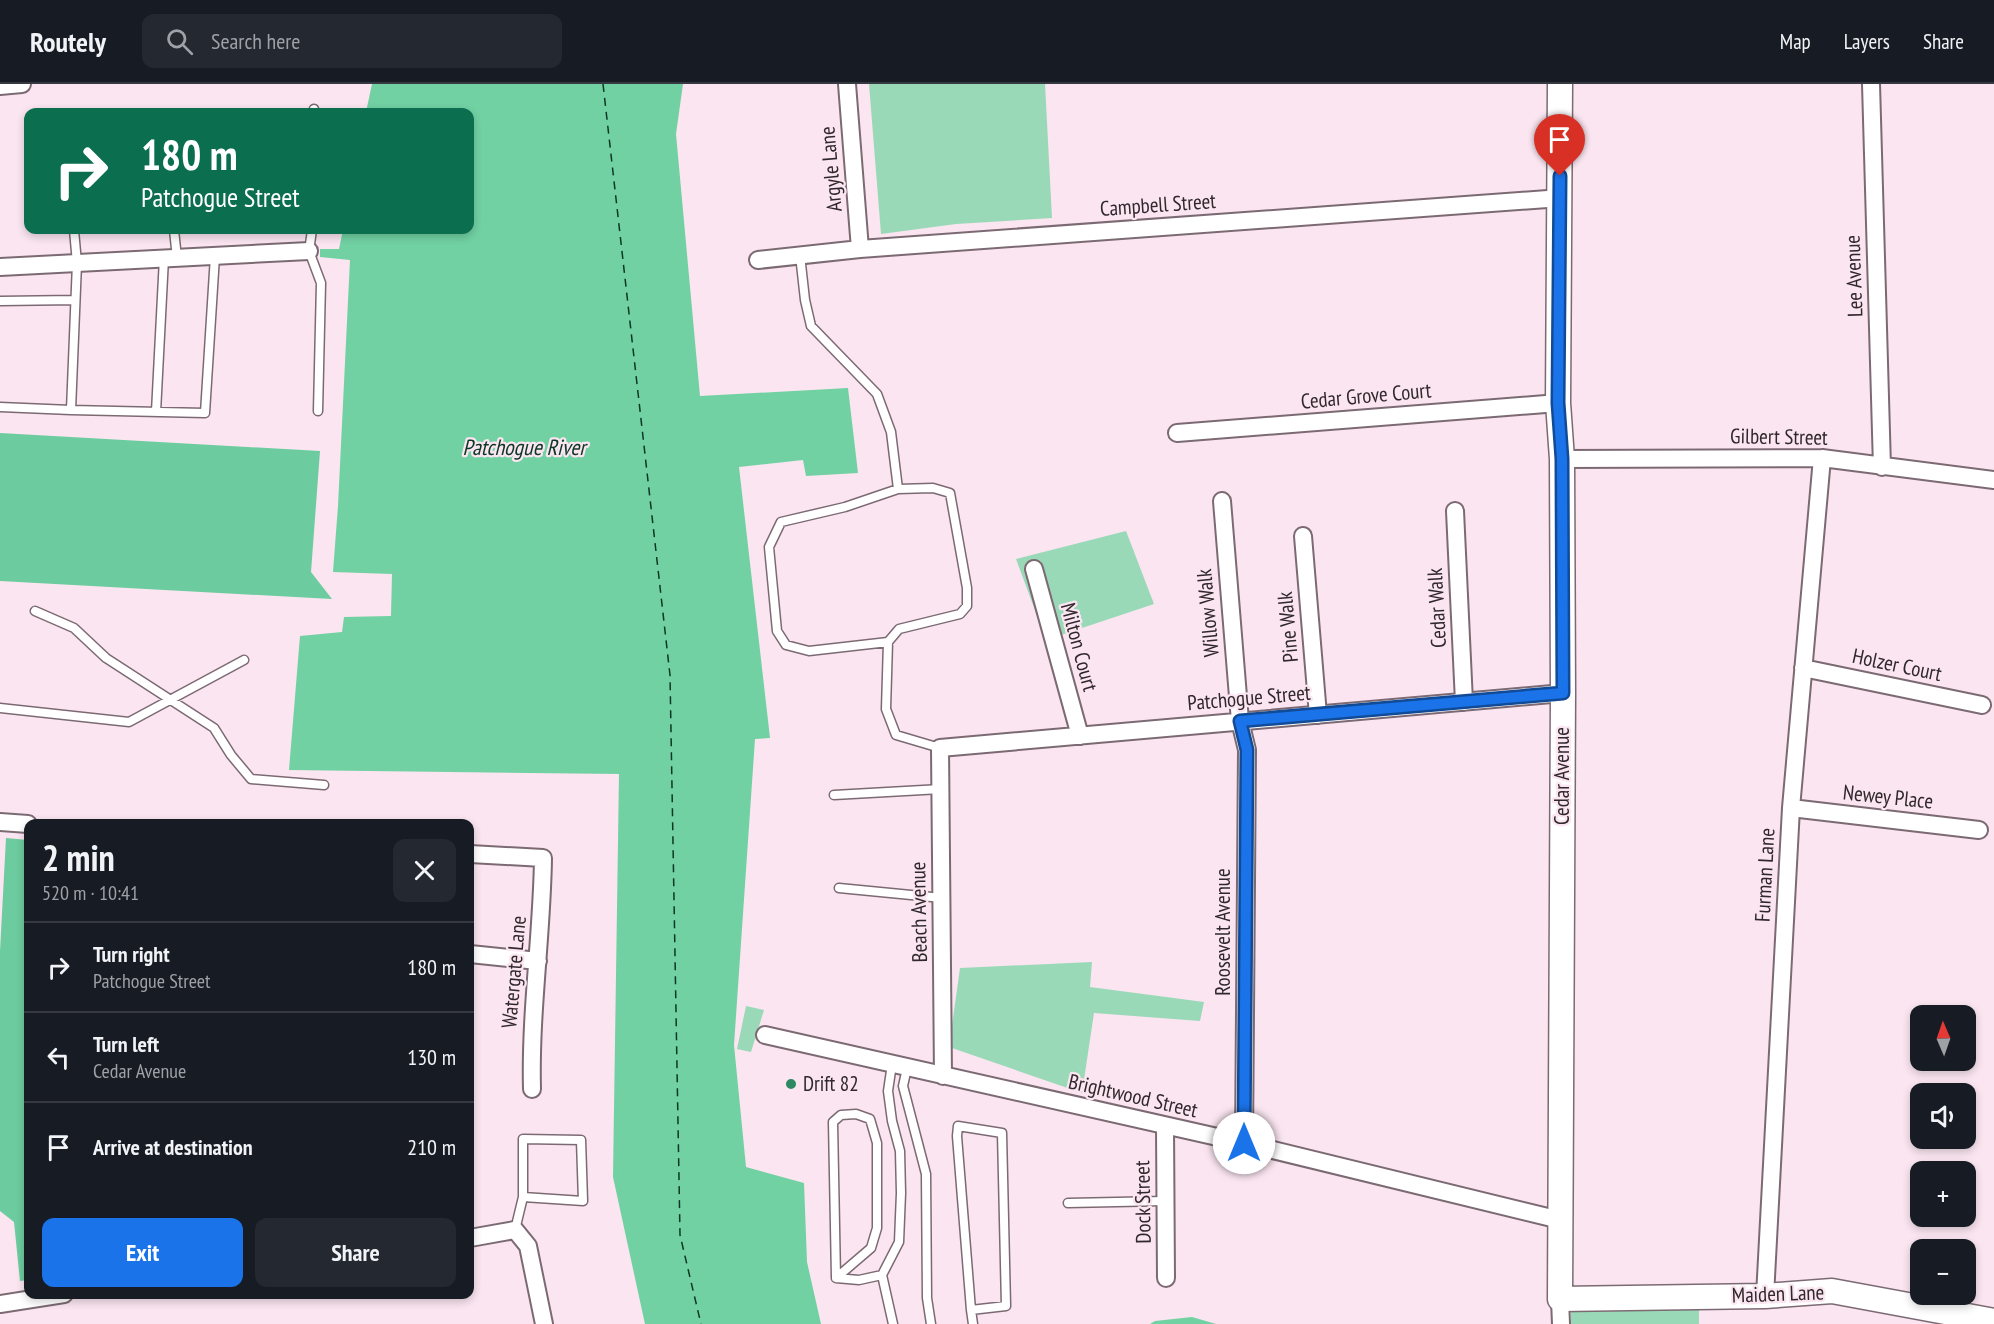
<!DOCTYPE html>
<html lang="en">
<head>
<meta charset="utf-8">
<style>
	:root { --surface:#171b24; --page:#242831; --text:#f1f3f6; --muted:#9ea1a6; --line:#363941; --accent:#1a73e8 }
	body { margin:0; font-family:"PT Sans Narrow",sans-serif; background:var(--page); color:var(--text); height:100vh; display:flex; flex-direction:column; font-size:22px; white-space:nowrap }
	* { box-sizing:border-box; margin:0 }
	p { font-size:20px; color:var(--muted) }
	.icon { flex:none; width:33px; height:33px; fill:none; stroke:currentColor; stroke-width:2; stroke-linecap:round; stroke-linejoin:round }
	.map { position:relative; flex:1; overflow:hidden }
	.side { position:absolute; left:24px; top:735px; width:450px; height:480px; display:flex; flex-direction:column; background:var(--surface); border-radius:12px; box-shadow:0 3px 9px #0003 }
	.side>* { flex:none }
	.banner { position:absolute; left:24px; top:24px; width:450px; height:126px; border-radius:12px; box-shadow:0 3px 9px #0003; background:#0b6e4f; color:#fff; overflow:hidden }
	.needle { width:39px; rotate:358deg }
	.buttons { position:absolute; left:1910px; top:921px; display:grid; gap:12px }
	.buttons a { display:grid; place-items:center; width:66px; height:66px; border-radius:12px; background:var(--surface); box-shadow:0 3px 9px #0003; font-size:30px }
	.pin { position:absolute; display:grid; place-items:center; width:51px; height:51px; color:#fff; margin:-62px -26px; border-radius:50% 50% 50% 0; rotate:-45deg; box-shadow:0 0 6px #0007 }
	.pin .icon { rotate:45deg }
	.me { position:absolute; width:66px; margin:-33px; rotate:0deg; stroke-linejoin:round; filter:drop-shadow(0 0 4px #0008) }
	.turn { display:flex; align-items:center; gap:21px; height:126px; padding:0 18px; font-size:27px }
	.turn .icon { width:78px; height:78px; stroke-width:2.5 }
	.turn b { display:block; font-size:42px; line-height:51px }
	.round { display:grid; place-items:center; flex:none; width:63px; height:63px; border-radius:12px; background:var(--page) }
	.summary { display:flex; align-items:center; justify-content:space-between; height:102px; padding:0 18px }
	h1 { font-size:36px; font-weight:700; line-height:45px }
	.primary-button { display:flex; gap:12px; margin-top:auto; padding:12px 18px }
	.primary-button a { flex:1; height:69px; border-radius:12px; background:var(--accent); color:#fff; font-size:24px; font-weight:700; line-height:69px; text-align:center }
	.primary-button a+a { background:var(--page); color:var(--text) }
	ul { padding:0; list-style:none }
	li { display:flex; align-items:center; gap:18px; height:90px; padding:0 18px; border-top:2px solid var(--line) }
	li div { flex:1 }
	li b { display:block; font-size:22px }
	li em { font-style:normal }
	header { display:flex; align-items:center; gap:36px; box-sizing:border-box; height:84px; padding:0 30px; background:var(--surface); border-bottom:2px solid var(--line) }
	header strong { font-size:28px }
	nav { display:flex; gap:33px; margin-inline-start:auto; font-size:21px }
	.search { width:420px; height:54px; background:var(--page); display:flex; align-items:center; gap:15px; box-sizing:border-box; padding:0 21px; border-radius:12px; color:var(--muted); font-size:22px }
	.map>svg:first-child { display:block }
	.green { fill:#9ad9b8 }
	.forest { fill:#6ccc9f }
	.water { fill:#71d1a3 }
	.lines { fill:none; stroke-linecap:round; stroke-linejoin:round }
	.ferry { stroke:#0c3725; stroke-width:1.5; stroke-dasharray:8 6; stroke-linecap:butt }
	.lane-casing { stroke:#7c6a73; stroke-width:11 }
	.street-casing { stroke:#7c6a73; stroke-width:20 }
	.secondary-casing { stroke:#7c6a73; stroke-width:27 }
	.lane { stroke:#fff; stroke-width:8 }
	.street { stroke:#fff; stroke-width:16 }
	.secondary { stroke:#fff; stroke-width:24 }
	.route-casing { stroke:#114b97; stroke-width:15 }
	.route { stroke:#1a73e8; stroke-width:10 }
	.poi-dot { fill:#2b8a62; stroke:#fae5f0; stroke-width:2 }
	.labels { text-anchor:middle; stroke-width:4.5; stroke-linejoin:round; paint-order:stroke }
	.street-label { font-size:21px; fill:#30282c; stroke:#fae5f0 }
	.poi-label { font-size:21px; fill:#30282c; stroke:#fae5f0; text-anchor:start }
	.water-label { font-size:22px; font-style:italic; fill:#0c3725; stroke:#fae5f0 }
</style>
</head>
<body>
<header>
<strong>Routely</strong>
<div class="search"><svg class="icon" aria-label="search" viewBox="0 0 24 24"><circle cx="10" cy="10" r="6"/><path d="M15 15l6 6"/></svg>Search here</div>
<nav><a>Map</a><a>Layers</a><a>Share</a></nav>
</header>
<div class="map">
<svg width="1994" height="1240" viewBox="0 0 1994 1240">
	<rect width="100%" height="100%" fill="#fae5f0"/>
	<path class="green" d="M869,0H1045L1052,134L956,140L881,150Z
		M1126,447L1154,520L1046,556L1016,475Z
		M1092,878L1090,903L1204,918L1200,937L1094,929L1082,1009L949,963L960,884Z
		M746,922L764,926L751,968L737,965Z
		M1699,1225V1240H1571V1228Z"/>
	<path class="forest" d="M0,349L320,367L311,488L332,515L0,497Z
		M6,754L28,756V1196L20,1197L14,1138L0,1127V867Z"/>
	<path class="water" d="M372,0H683L676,50L700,312L848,304L858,389L806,392L803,376L739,383L770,654L755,655L734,961L746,1083L804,1099L807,1178L821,1240H645L613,1093L619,690L289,686L300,552L342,548L344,533L391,532L392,490L333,488L338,422L350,176L320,173V165H339L343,146H470V28H366Z
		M1192,1233L1216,1240H1150L1155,1237Z"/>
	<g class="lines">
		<path class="ferry" d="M603,0L670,591L680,1151L701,1240"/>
		<defs>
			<path id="lane" d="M314,25L315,28
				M74,146L77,179L71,326L205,329L215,172
				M174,146L177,174
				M312,146L309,167L321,199L318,327
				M800,171L805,216L811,242L877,310L891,348L898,405L933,404L950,409L967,504V522L960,530L899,545L888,558L886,625L896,651L940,664
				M0,217L75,216
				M0,323L71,326
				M156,328L164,174
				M35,527L74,544L106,574L214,644L231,671L251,695L324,701
				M888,558L809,567L786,561L777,547L769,463L781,438L845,423L898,405
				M0,624L129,638L244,576
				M834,711L941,705
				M839,804L942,814
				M892,980L888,1007L892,1037L900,1067L901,1109L899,1158L882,1191L893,1240
				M907,984L903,1002L926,1090L927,1214L931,1240
				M856,1030L870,1035L877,1059V1144L871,1164L836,1194L833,1038L841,1031Z
				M1068,1119L1165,1117
				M515,1146L523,1113V1055L581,1056L583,1117L523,1113
				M836,1194L859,1196L882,1191
				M971,1226L1006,1222L1002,1049L958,1042L957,1052L971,1226L973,1240"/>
			<path id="street" d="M847,0L860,165
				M1871,0L1882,383
				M0,2L22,0
				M758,176L860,165L1561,114
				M0,183L309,167
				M1177,349L1558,319
				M1562,375L1822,374L1994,396
				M1222,417L1240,637L1247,666L1244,1059
				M1455,427L1464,618
				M1303,452L1318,631
				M1034,485L1080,652
				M1803,584L1982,621
				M1791,724L1979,746
				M0,738L28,740
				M470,770L543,774C542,851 530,928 532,1005
				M470,870L538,877
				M765,951L1244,1059L1560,1136
				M943,992L940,664L1563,609
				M1165,1043L1166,1194
				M470,1154L515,1146L528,1162L544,1240
				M1765,1212L1791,724L1822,374
				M1560,1215L1561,1240
				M0,1220L64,1210"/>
			<path id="secondary" d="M1560,0L1558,319L1562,375L1563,609L1560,1215L1765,1212L1832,1207L1994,1237"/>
		</defs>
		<use href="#lane" class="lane-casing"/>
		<use href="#street" class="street-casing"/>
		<use href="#secondary" class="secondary-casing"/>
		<use href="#lane" class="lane"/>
		<use href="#street" class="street"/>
		<use href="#secondary" class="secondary"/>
	</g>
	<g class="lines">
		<defs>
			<path id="route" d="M1244,1059L1247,666L1240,637L1563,609L1562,375L1558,319L1560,92"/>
		</defs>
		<use href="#route" class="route-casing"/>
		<use href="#route" class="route"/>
	</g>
	<circle class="poi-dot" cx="791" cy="1000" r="6"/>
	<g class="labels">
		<g class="street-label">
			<text transform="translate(831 85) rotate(-95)" y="7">Argyle Lane</text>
			<text transform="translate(1158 121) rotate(-4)" y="7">Campbell Street</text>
			<text transform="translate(1854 192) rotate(-92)" y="7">Lee Avenue</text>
			<text transform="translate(1366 312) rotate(-5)" y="7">Cedar Grove Court</text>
			<text transform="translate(1779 353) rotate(1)" y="7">Gilbert Street</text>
			<text transform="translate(1437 524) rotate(-93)" y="7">Cedar Walk</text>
			<text transform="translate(1208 529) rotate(-95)" y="7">Willow Walk</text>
			<text transform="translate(1288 543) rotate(-95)" y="7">Pine Walk</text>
			<text transform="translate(1079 563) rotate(75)" y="7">Milton Court</text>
			<text transform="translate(1897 581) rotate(12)" y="7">Holzer Court</text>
			<text transform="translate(1249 614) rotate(-5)" y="7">Patchogue Street</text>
			<text transform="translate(1562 692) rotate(-90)" y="7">Cedar Avenue</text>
			<text transform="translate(1888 713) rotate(6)" y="7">Newey Place</text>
			<text transform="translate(1765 791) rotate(-87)" y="7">Furman Lane</text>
			<text transform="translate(919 828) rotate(-91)" y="7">Beach Avenue</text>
			<text transform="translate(1223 848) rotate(-90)" y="7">Roosevelt Avenue</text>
			<text transform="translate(514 888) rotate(-85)" y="7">Watergate Lane</text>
			<text transform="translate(1133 1012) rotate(13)" y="7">Brightwood Street</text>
			<text transform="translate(1143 1118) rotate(-91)" y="7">Dock Street</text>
			<text transform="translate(1778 1210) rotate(-2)" y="7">Maiden Lane</text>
		</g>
		<g class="poi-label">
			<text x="803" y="1007">Drift 82</text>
		</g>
		<g class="water-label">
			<text x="524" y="371">Patchogue River</text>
		</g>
	</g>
</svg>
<div class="buttons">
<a><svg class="needle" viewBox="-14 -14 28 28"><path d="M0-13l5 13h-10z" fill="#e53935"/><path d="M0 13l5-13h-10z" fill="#9ea1a6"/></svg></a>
<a><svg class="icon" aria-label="sound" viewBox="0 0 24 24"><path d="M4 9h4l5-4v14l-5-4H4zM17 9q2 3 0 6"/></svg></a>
<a>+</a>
<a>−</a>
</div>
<div class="pin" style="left:1560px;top:92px;background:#d93025"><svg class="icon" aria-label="arrive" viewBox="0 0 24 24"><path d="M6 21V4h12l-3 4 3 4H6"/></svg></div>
<svg class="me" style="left:1244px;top:1059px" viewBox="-20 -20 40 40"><circle r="19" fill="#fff"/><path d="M0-13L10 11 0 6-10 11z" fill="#1a73e8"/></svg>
<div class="banner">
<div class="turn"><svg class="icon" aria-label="right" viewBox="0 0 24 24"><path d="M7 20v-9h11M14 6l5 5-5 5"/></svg><div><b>180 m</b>Patchogue Street</div></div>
</div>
<section class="side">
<div class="summary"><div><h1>2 min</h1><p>520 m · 10:41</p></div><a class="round"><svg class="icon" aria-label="close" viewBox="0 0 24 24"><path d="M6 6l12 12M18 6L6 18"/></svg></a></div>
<ul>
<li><svg class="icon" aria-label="right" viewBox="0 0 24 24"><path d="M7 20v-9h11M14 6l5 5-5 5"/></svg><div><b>Turn right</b><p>Patchogue Street</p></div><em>180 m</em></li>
<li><svg class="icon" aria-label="left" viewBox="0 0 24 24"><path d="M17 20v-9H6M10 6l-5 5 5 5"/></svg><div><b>Turn left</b><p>Cedar Avenue</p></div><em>130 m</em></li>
<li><svg class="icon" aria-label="arrive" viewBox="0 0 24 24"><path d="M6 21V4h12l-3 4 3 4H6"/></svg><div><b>Arrive at destination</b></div><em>210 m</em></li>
</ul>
<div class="primary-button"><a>Exit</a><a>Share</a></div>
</section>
</div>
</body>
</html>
